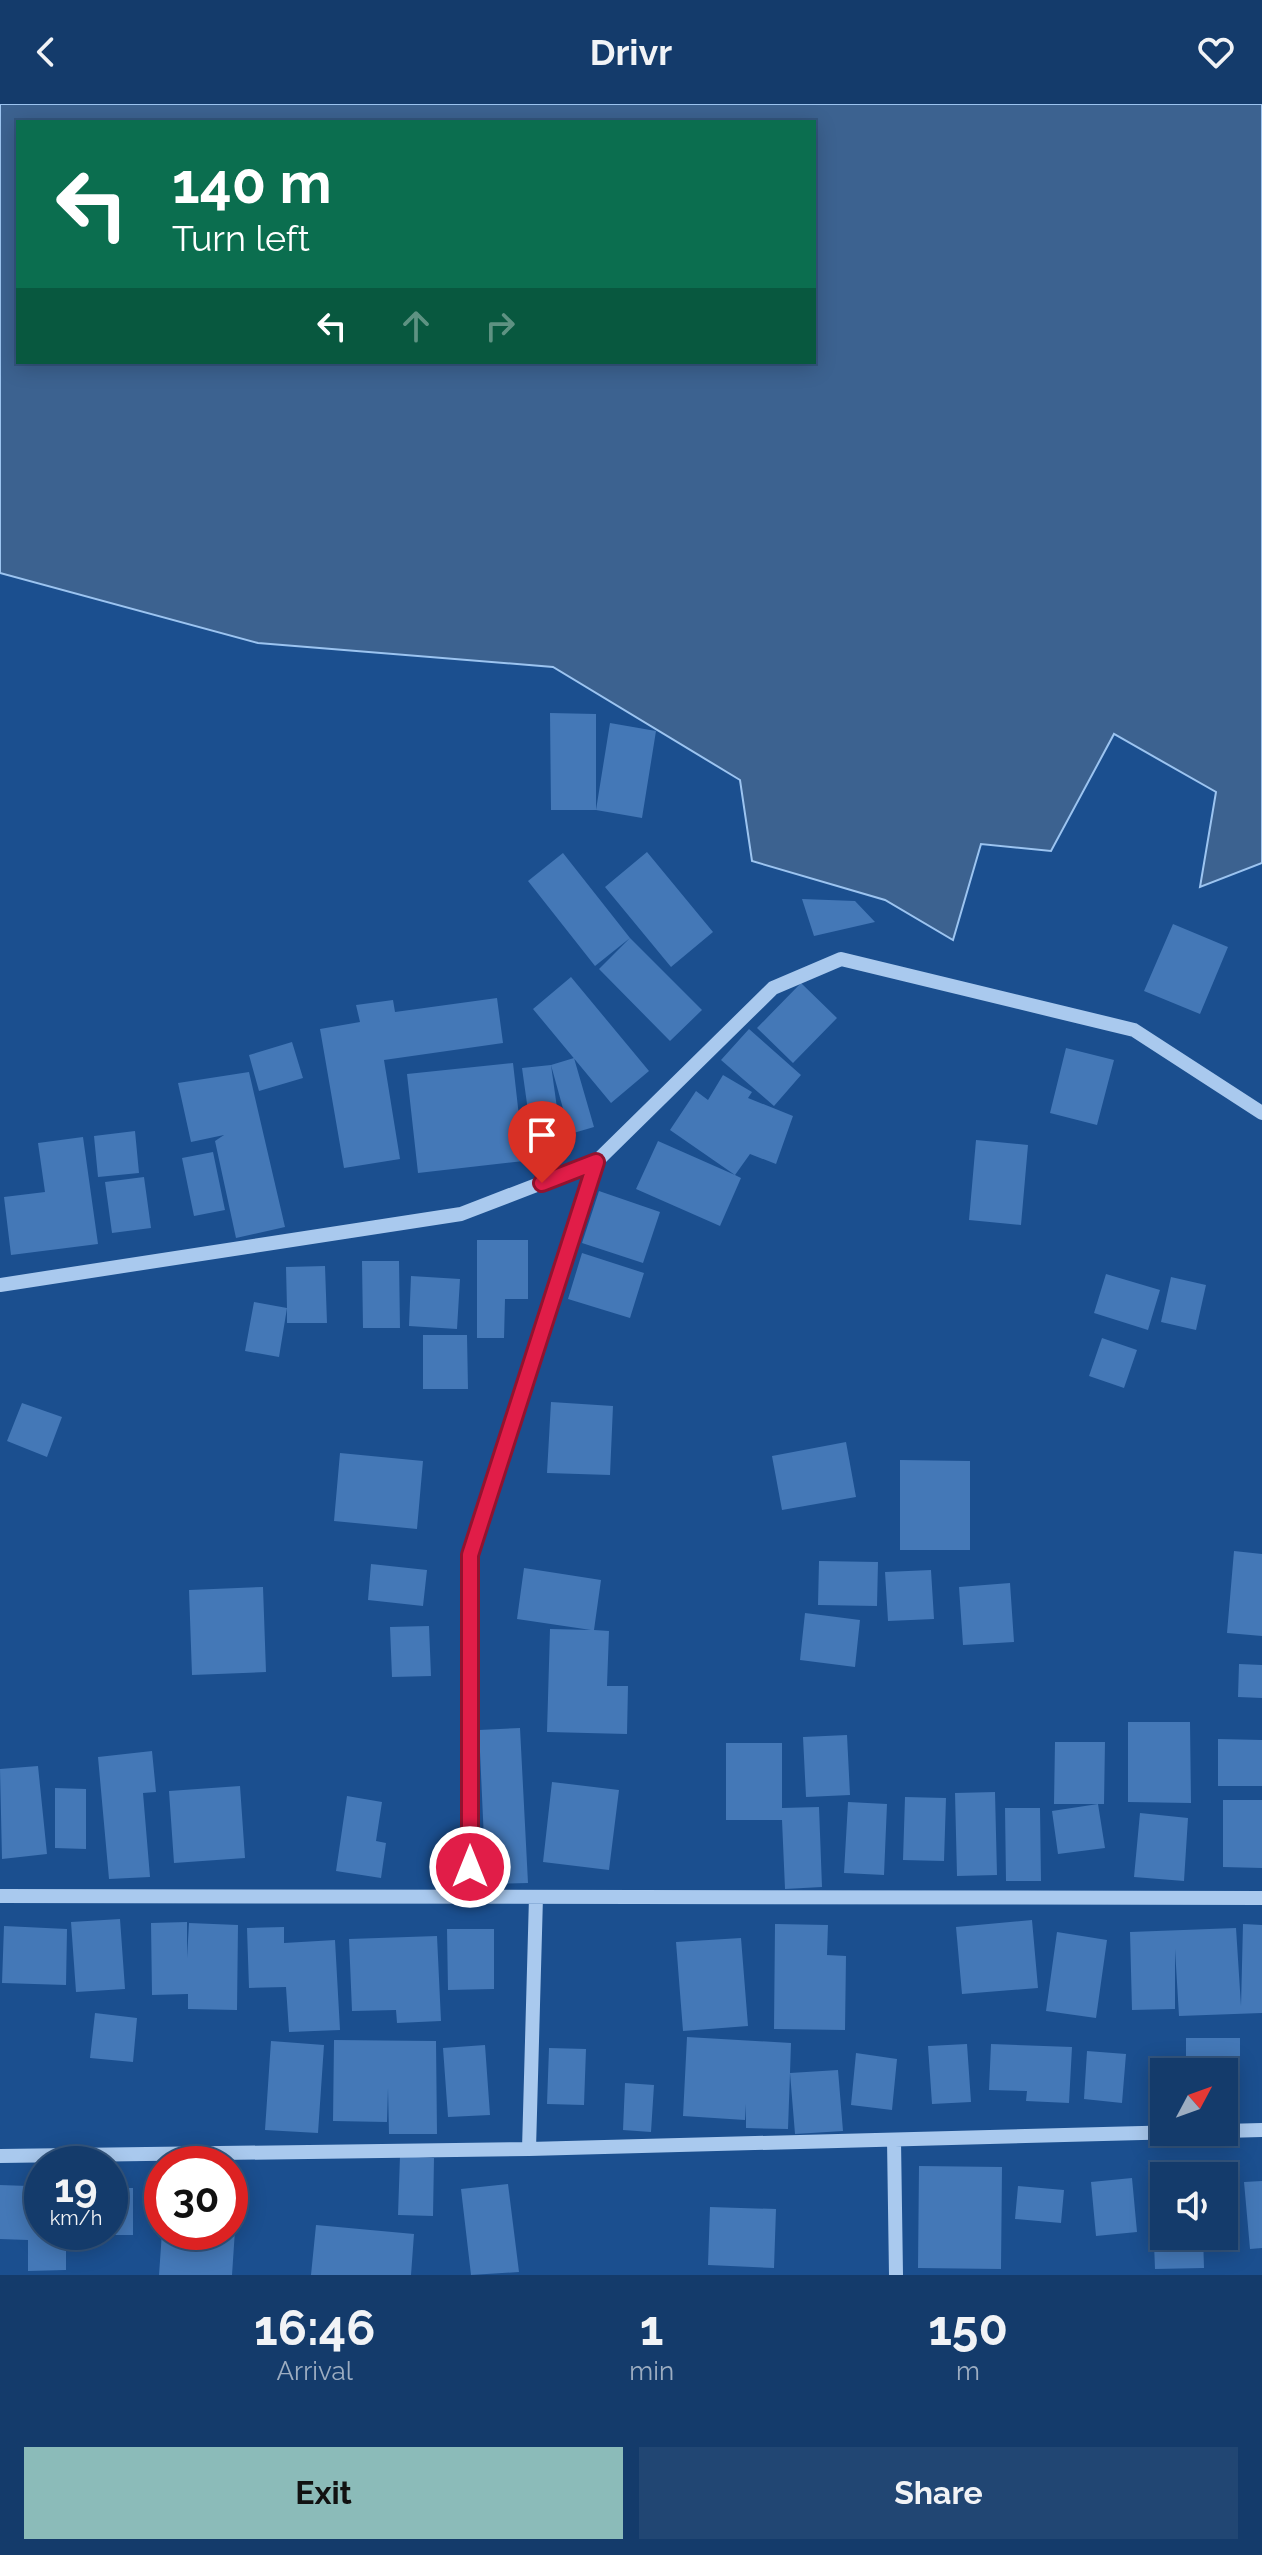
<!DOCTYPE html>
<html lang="en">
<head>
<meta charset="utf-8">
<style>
	:root { --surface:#143b6b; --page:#214673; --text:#f1f3f6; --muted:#9dadc1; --line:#33557e; --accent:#8bbbb9 }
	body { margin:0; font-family:Raleway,sans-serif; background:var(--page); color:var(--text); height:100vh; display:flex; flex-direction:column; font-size:30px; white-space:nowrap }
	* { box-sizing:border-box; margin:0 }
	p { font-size:26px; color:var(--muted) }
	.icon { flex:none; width:44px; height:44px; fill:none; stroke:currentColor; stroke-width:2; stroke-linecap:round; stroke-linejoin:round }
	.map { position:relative; height:2171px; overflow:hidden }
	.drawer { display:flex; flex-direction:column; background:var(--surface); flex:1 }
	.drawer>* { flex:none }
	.hud { position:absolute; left:16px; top:16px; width:800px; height:244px; border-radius:0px; box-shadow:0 4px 20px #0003,0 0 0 2px var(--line); background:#0b6e4f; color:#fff; overflow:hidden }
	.needle { width:52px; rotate:49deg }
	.tools { position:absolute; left:1150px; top:1954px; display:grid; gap:16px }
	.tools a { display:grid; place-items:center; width:88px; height:88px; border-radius:0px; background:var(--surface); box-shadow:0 4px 20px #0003,0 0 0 2px var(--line); font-size:40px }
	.speed { position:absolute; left:24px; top:2042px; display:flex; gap:16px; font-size:40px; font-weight:700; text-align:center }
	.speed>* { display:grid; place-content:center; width:104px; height:104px; border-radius:50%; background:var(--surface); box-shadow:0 4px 20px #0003,0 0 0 2px var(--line); line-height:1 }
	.speed small { font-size:20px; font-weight:400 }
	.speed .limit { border:12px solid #d22; background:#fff; color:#111 }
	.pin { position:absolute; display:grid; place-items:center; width:68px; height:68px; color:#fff; margin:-82px -34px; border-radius:50% 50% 50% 0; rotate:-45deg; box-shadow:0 0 8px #0007 }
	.pin .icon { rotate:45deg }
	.me { position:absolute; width:88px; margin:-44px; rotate:0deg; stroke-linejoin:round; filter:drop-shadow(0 0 6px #0008) }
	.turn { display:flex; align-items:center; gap:28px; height:168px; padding:0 24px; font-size:36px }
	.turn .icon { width:104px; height:104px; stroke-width:2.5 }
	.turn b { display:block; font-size:56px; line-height:68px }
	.lanes { display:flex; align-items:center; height:76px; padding:0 24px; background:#0003; justify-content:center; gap:40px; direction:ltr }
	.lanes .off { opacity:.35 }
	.eta { display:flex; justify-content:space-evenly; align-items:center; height:136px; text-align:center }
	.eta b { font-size:48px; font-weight:700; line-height:56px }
	.primary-button { display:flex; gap:16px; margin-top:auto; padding:16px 24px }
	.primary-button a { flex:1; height:92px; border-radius:0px; background:var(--accent); color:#111; font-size:32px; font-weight:700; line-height:92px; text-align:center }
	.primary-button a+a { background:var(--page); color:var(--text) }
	header { display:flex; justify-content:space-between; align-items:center; height:104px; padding:0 24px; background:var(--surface); font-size:36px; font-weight:700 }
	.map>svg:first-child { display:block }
	.water { fill:#3c6290; stroke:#9cc4f0; stroke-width:2; fill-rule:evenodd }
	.building { fill:#4478b7 }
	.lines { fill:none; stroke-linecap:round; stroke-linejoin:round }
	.minor { stroke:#a9c9ee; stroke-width:14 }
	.route-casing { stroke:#92132f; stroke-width:20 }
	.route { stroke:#e11d48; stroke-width:14 }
</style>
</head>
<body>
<header><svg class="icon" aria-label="back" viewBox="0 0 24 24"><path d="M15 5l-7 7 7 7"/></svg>Drivr<svg class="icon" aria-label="heart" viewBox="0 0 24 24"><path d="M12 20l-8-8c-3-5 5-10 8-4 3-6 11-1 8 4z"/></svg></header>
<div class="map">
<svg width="1262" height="2171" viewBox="0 0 1262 2171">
	<rect width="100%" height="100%" fill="#1b4f8f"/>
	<path class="water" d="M0,0H1262V759L1200,783L1216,688L1114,630L1051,747L981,740L953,836L885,796L752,757L740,676L553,563L258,539L0,469ZM18,18H814V258H18Z"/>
	<path class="building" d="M550,609L596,610V706H551Z
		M610,619L656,627L642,714L596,706Z
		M647,748L713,828L671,863L605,783Z
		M563,749L630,834L702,906L670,937L599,865L630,834L595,862L528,777Z
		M802,795L855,797L875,818L814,832Z
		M1173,820L1228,843L1200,910L1144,887Z
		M571,873L649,967L611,999L533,905Z
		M801,879L837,914L793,959L757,924Z
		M497,894L503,939L384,956L400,1055L344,1064L320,925L360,918L356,901L393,896L395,908Z
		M749,925L801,971L774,1002L721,956Z
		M292,938L303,974L259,987L249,951Z
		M1066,944L1114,956L1097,1021L1050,1009Z
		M574,954L594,1023L570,1030L551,961Z
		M513,959L524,1057L418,1069L407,970Z
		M551,961L564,1054L535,1057L522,964Z
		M249,968L285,1123L236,1134L215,1037L224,1031L191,1038L178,979Z
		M723,971L752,988L748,994L793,1012L776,1060L750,1050L735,1071L741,1074L720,1122L636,1085L658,1037L735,1071L670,1026L696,987L708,996Z
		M135,1027L139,1069L98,1073L94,1032Z
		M83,1033L98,1140L11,1151L4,1093L45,1088L38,1039Z
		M976,1036L1028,1041L1021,1121L969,1116Z
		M213,1048L225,1106L194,1112L182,1054Z
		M144,1073L151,1124L112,1129L105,1078Z
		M599,1087L660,1108L643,1159L582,1139Z
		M477,1136H528V1195H505L504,1234H477Z
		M582,1149L644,1169L630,1214L568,1195Z
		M362,1157H399L400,1224H363Z
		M325,1162L327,1219H287V1204L279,1253L245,1247L254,1198L287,1204L286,1163Z
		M1106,1170L1160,1186L1148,1226L1094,1209Z
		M411,1172L460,1175L457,1225L409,1222Z
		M1171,1173L1206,1181L1196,1226L1161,1218Z
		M423,1231H467L468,1285H423Z
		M1102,1234L1137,1246L1124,1284L1089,1272Z
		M551,1298L613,1302L610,1371L547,1369Z
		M22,1299L62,1313L47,1353L7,1337Z
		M846,1338L856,1393L782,1406L772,1352Z
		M340,1349L423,1357L417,1425L334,1417Z
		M900,1356L970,1357V1446H900Z
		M1234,1447L1262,1450V1532L1227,1529Z
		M819,1457L878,1458L877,1502L818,1501Z
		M371,1460L427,1466L423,1502L368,1496Z
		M524,1464L601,1476L594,1526L609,1527L607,1582H628L627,1630L547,1628L550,1525L591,1526L517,1515Z
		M931,1466L934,1515L888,1517L885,1468Z
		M1010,1479L1014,1538L963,1541L959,1483Z
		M263,1483L266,1568L192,1571L189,1486Z
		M805,1509L860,1516L855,1563L800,1556Z
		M429,1522L431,1572L392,1573L390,1523Z
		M1239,1560L1262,1561V1594L1238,1593Z
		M1128,1618H1190L1191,1699L1128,1698Z
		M520,1624L528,1779L486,1780L479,1626Z
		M847,1631L850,1691L806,1693L803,1633Z
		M1218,1635L1262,1636V1682H1218Z
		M1055,1638H1105L1104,1700H1098L1105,1744L1058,1750L1052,1707L1098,1700H1054Z
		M726,1639H782V1704L819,1703L822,1783L785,1785L782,1716H726Z
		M152,1647L156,1688L143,1689L150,1773L109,1775L98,1653Z
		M38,1662L47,1750L2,1755L0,1665Z
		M552,1678L619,1686L609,1766L543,1758Z
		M240,1682L245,1754L174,1759L169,1687Z
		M55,1684L86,1685V1745L55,1744Z
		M995,1688L997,1771L957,1772L955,1689Z
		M347,1692L382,1698L376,1737L386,1739L381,1774L336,1767Z
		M905,1693L946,1694L944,1757L903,1756Z
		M1223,1696H1262V1764L1223,1763Z
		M848,1698L887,1700L884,1771L844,1769Z
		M1005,1704H1040L1041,1777H1006Z
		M1140,1709L1188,1714L1184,1777L1134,1773Z
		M120,1815L125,1885L76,1888L71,1818Z
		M1032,1816L1038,1884L962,1890L956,1823Z
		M187,1818V1854L189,1819L238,1821L237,1906L188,1905V1890L152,1891L151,1819Z
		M775,1820L828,1821L827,1851L846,1852L845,1926L774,1925Z
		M1243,1820L1262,1821V1909L1179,1912L1175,1845V1905L1132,1906L1130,1828L1236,1824L1241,1902Z
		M4,1822L67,1825L66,1881L2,1879Z
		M284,1823V1839L335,1836L340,1926L289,1928L286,1883L249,1884L247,1824Z
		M447,1825H494V1885L448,1886Z
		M1057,1828L1107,1836L1096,1914L1046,1907Z
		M437,1832L441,1917L397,1919L396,1906L352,1907L349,1835Z
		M741,1834L748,1922L683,1927L676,1838Z
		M95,1909L137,1914L133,1958L90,1954Z
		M687,1933L791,1939L790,1969L838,1966L843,2027L795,2030L790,1969L788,2025L746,2024V2000L745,2016L683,2012Z
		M1186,1934H1240V1975H1224V1968H1186Z
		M334,1936L436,1937L437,2030H389L388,1984L387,2018L333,2017Z
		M271,1937L324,1941L318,2029L265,2026Z
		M967,1940L971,1998L932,2000L928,1942Z
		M991,1940L1072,1943L1069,1999L1026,1997L1027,1987L989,1986Z
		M485,1941L490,2011L448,2013L443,1944Z
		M549,1944L586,1945L584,2001L547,2000Z
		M1087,1947L1126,1950L1122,1999L1084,1995Z
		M856,1949L897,1955L892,2006L851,2001Z
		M625,1979L654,1981L651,2028L623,2026Z
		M400,2052L434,2054L433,2112L398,2111Z
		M1201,2059V2072H1164V2132H1203L1204,2164L1155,2165L1151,2061Z
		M919,2062L1002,2063L1001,2165L918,2164Z
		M1132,2074L1137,2128L1096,2132L1091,2078Z
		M1262,2077V2144L1250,2145L1244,2078Z
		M508,2080L519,2168L471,2171L461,2085Z
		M0,2081L28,2082V2102H42V2128H66V2166L28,2167V2136L0,2135Z
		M1018,2082L1064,2086L1061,2119L1015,2115Z
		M110,2084H133V2131H97V2128H110Z
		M710,2103L776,2105L774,2164L708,2161Z
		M230,2111H236L232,2171H159L162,2128H230Z
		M316,2121L414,2130L411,2171H311Z"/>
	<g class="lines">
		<path class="minor" d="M0,1181L461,1110L596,1058L773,884L841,855L1134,926L1262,1009
			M0,1792L1262,1794
			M470,1794V1451L596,1058
			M1224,2027L1262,2026
			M894,2036L896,2171
			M529,2045L536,1793
			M0,2052L529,2045L1181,2028"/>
	</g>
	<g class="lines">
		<defs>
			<path id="route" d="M470,1763V1451L596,1058L542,1079"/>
		</defs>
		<use href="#route" class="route-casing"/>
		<use href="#route" class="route"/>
	</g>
</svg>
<div class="tools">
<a><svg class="needle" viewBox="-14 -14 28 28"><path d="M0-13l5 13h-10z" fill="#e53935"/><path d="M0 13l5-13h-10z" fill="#9dadc1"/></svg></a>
<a><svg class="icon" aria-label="sound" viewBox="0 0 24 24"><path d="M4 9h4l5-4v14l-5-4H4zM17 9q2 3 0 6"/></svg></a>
</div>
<div class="speed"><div>19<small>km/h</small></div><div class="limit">30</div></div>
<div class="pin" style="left:542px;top:1079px;background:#d93025"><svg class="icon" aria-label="arrive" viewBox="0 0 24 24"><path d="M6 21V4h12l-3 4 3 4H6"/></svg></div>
<svg class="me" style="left:470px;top:1763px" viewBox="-20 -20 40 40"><circle r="17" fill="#e11d48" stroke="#fff" stroke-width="3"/><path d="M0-11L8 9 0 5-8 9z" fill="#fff"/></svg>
<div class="hud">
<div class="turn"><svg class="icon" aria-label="left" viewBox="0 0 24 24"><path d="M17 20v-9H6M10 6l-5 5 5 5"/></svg><div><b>140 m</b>Turn left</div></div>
<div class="lanes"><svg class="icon" aria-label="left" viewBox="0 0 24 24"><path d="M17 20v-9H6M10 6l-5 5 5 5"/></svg><svg class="icon off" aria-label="ahead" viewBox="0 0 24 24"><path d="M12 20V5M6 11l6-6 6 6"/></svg><svg class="icon off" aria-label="right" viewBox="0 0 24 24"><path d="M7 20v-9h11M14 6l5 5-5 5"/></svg></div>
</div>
</div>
<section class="drawer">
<div class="eta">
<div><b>16:46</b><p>Arrival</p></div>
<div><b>1</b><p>min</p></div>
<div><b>150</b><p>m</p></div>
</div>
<div class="primary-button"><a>Exit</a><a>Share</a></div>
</section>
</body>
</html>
